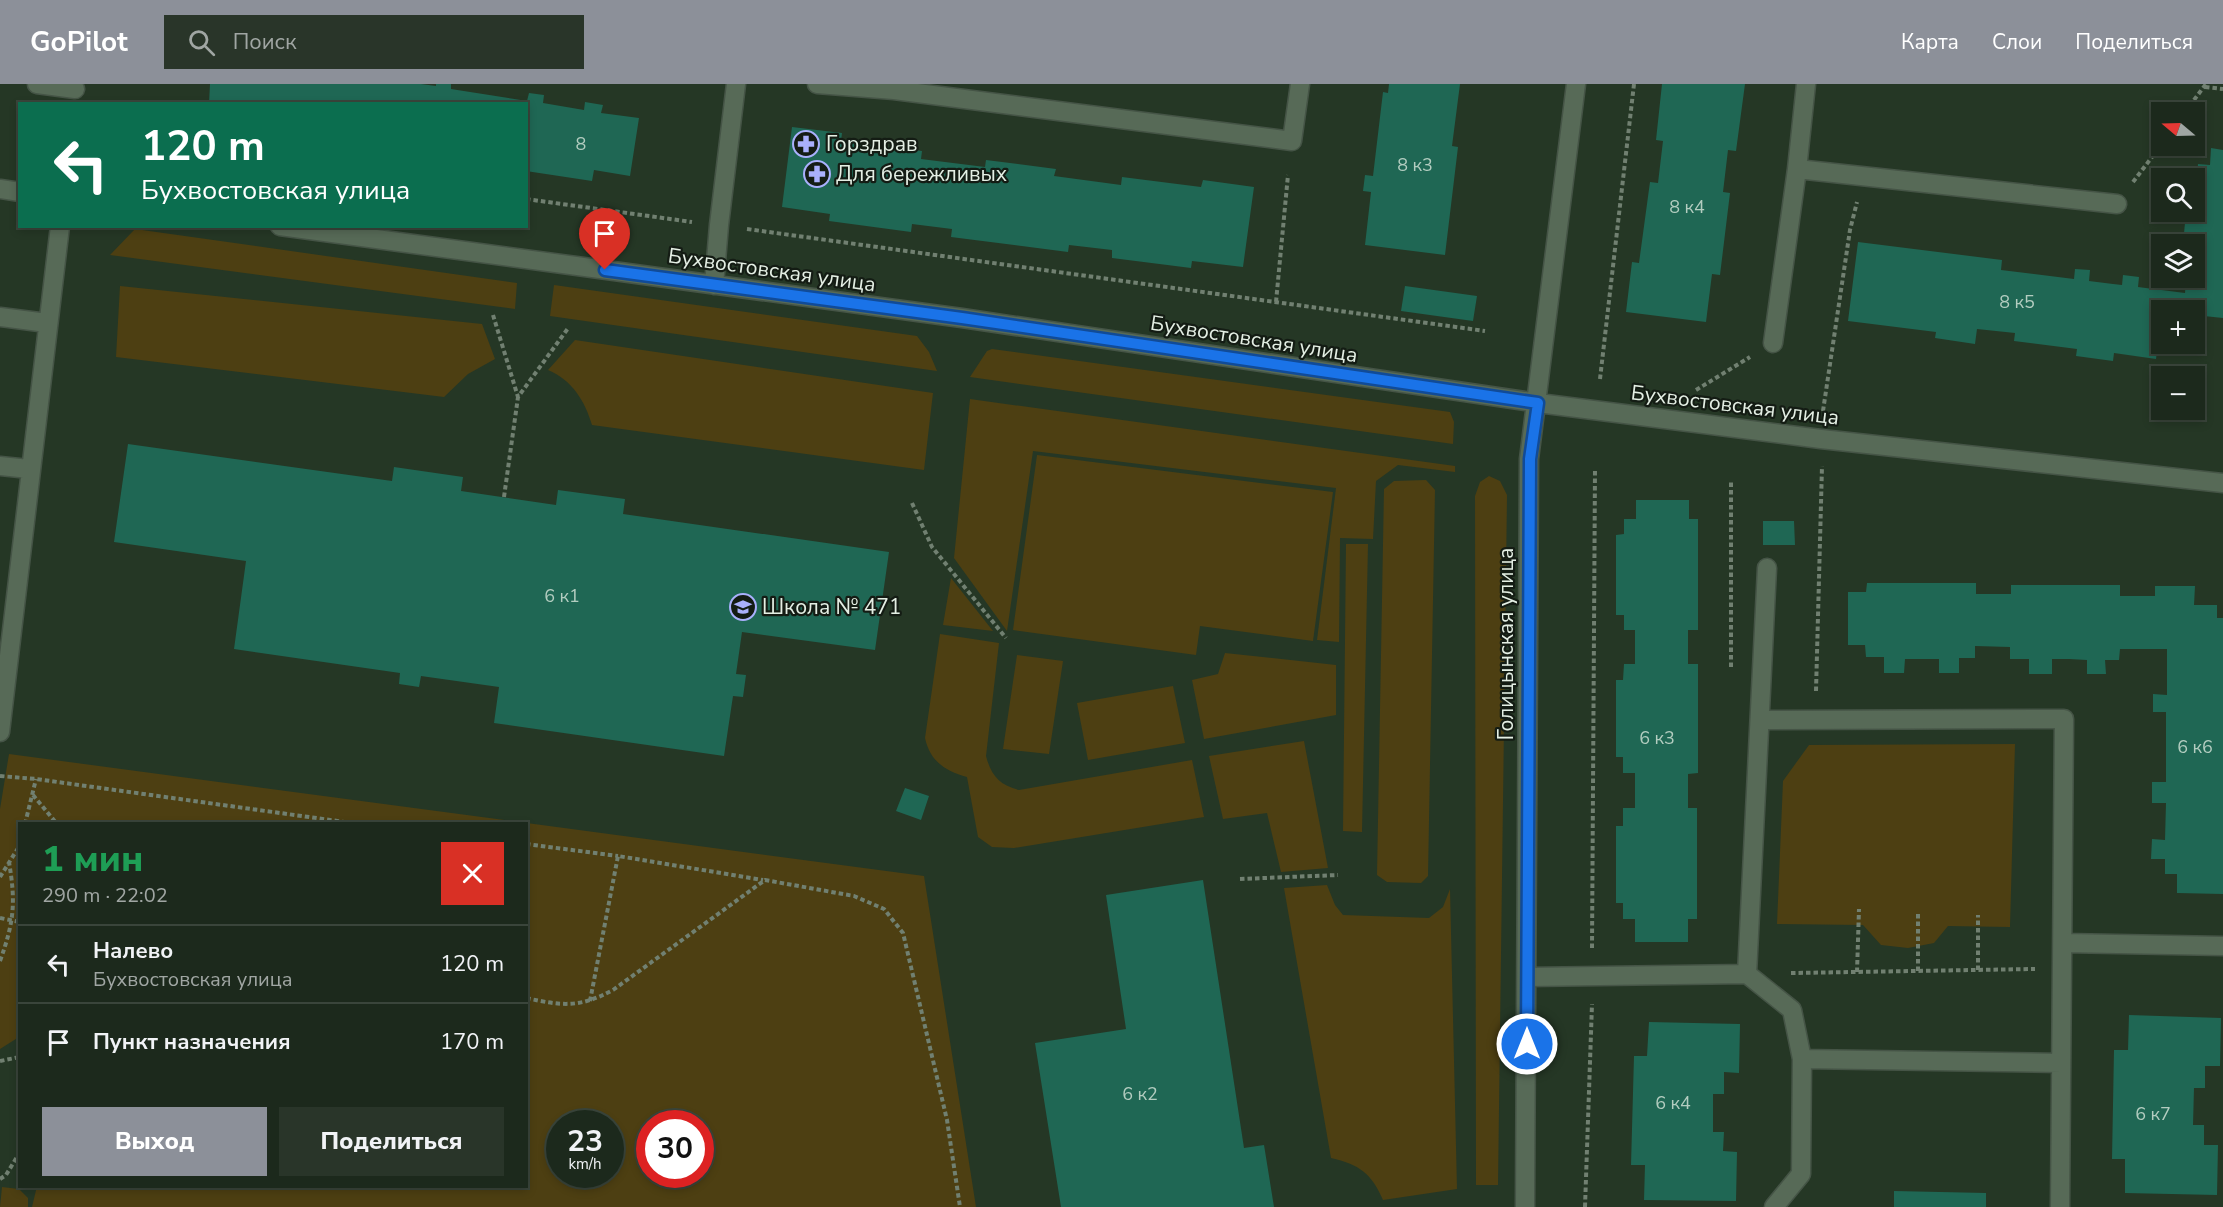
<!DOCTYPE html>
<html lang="ru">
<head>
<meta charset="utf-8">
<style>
	:root { --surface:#1c291c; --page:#293529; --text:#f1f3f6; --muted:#a0a6a3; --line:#3a453b; --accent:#8c9099 }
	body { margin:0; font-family:"Nunito Sans",sans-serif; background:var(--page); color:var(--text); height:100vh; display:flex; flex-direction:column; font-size:22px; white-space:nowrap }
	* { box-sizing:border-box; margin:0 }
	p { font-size:20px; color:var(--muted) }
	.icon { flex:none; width:33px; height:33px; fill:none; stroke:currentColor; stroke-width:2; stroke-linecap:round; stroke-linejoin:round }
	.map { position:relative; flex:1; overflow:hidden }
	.details { position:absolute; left:18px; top:738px; width:510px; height:366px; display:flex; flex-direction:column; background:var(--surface); border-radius:0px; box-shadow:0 3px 9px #0003,0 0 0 2px var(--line) }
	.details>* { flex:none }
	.top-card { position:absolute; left:18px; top:18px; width:510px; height:126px; border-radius:0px; box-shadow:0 3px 9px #0003,0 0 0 2px var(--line); background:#0b6e4f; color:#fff; overflow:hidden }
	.needle { width:39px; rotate:289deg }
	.buttons { position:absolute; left:2151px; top:18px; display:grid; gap:12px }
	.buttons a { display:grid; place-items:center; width:54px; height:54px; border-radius:0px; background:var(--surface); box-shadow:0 3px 9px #0003,0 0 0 2px var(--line); font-size:30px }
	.speed { position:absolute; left:546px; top:1026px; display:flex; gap:12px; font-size:30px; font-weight:700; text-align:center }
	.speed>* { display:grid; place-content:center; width:78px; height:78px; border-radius:50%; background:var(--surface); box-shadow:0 3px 9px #0003,0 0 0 2px var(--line); line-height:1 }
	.speed small { font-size:15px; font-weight:400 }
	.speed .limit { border:9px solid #d22; background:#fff; color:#111 }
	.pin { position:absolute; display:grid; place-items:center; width:51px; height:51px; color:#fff; margin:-62px -26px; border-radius:50% 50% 50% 0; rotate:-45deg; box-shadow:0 0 6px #0007 }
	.pin .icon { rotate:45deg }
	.me { position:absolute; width:66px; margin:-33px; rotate:0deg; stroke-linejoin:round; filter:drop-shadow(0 0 4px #0008) }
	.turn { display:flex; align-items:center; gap:21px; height:126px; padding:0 24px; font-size:27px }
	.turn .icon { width:78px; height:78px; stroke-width:2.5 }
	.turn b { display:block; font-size:42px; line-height:51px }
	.round { display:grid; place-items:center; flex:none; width:63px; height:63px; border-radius:0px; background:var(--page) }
	.summary { display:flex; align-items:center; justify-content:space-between; height:102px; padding:0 24px }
	h1 { font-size:36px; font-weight:800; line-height:45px; color:#1e9e55 }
	.action { display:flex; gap:12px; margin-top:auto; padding:12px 24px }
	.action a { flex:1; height:69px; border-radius:0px; background:var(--accent); color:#fff; font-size:24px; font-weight:800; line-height:69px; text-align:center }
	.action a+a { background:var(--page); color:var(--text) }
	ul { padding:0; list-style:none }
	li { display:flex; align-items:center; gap:18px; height:78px; padding:0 24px; border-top:2px solid var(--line) }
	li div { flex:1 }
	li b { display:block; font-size:22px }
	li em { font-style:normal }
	header { display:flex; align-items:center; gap:36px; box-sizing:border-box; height:84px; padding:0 30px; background:var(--accent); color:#fff }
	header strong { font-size:28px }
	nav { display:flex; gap:33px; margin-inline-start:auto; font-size:21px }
	.search { width:420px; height:54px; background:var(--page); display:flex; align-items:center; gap:15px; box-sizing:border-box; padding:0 21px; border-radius:0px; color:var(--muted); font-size:22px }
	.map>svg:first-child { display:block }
	.green { fill:#4d3f12; fill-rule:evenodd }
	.building { fill:#1f6754 }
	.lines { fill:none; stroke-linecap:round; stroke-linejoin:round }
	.minor-casing { stroke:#455446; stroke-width:21 }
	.path { stroke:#718071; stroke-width:4; stroke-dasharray:4.5 3; stroke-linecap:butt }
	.minor { stroke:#576a57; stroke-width:18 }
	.route-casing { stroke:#114b97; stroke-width:15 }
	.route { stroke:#1a73e8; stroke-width:10 }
	.labels { text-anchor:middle; stroke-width:4.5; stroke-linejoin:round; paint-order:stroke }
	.number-label { font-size:18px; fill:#b3cdc0 }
	.poi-label { font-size:21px; fill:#e4efe4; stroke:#141c14; text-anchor:start }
	.street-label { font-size:21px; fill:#e4efe4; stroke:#141c14 }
</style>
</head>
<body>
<header>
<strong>GoPilot</strong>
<div class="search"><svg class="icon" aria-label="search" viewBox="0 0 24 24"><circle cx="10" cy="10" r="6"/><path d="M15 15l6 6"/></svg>Поиск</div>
<nav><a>Карта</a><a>Слои</a><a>Поделиться</a></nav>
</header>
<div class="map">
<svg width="2223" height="1123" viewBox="0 0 2223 1123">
	<rect width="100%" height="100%" fill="#253725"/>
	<path class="green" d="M135,145L517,199L515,225L110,171Z
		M554,201L917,252L929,268L937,287L550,232Z
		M120,202L482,240L495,275L468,290L444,313L116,273Z
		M575,256L933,309L924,386L592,341C585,317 572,296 548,286Z
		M992,265L1450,328L1454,338L1453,360L970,293L987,267Z
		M970,315L1455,382V388L1398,381L1376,397L1373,455L1340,454L1339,558L1317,556L1336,404L1033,367L1007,547L954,474Z
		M1037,371L1333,408L1313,557L1200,542L1196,571L1013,546Z
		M1489,392L1500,397L1507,411L1498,1101H1476L1475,412L1480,398Z
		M1426,396L1435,406L1428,792L1421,799L1387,798L1377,791L1384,405L1394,397Z
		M1346,460H1368L1362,748L1343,747Z
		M951,494L993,547L943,541Z
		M940,550L999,559L986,672C991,691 999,701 1019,706L1192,676L1204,733L1014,764L992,763L978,753L967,693C945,687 930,677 925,654Z
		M1225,569L1336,581V631L1204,655L1192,596L1218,590Z
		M1017,571L1063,577L1049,670L1003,665Z
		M1173,602L1185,659L1088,676L1077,619Z
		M1304,657L1328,784L1281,788L1267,729L1223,735L1209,672Z
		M2015,660L2010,843L1948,842L1934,859L1908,864L1881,861L1863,841L1777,840L1783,697L1809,661Z
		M9,670L924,792L976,1123H32L37,1102H526V740H20L19,953L0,965V725ZM560,1040H610V1090H560ZM650,1040H700V1090H650Z
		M1327,801L1335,821L1343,831L1429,834L1443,823L1450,805L1457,1105L1383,1116C1372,1090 1359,1080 1331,1074L1284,804Z
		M2,1103L19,1105L28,1114V1123H0Z"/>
	<path class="building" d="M210,0H421L436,2V0H451V5L527,17L529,9L544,11L543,19L584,26L585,18L603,21L601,29L639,34L630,92L594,86L592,97L526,87V20H209Z
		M1389,0H1460L1452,62L1458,63L1445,171L1365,161L1371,108L1363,107L1365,91L1373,92L1383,8L1388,9Z
		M1662,0H1745L1736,67L1728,66L1723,108L1730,109L1720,191L1712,190L1706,238L1626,228L1632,178L1639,179L1650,98L1658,99L1663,57L1656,56Z
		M792,43L842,49L841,57L922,67L921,75L985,83L986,76L1056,85L1054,92L1121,101L1122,93L1201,103L1203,96L1254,103L1243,183L1192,177L1191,184L1112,174V166L1069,161L1068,168L951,153L952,145L912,140L911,148L829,137L830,130L782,123Z
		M2211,64L2223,66V234L2194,231V226H2162V260H2178L2177,269L2157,267L2156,275L2114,269L2113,277L2076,272L2077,265L2014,257L2015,249L1977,245L1975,260L1935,254L1936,248L1848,237L1858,158L2002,176L2001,186L2074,195L2075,185L2090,186L2089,197L2113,200L2122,201L2123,191L2139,193L2138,203L2185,209L2186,194H2194V160H2183L2186,128H2194L2198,80L2210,81Z
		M1405,202L1477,212L1473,237L1401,227Z
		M128,360L392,397L394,383L463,393L461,407L556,421L558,406L625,415L623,430L889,468L875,566L742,548L736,590L746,591L743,613L733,612L724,672L494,639L499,603L421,592L419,603L399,600L400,589L234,565L246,477L114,458Z
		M1636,416H1689V435H1698V546H1688V580H1698V689L1688,690V724H1697V835H1688V858H1635V835H1623V819H1616V742H1623V724H1635V689H1623V673H1616V596H1623L1624,580H1635V546H1624V531H1616V451L1624,450V435H1636Z
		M1763,437H1794L1795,461H1763Z
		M1867,499H1976V510H2011V501H2120V512H2155V502H2195L2194,521H2217V534H2223V810L2177,809V790H2165V775H2151L2152,755L2165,756L2166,719H2152V698H2166V628H2153V610L2167,611V565H2120L2119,576H2105L2106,590H2087V576L2069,575H2052V590H2029V575H2010V563L1975,562V574H1959V589H1939V575H1905L1904,589H1884V573H1866L1865,561H1848V508H1866Z
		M905,704L929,712L921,736L896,727Z
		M1203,796L1244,1064L1264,1061L1274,1123H1061L1035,959L1126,945L1106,811Z
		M2129,931L2221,934L2220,982H2205V1004H2194L2193,1041H2204V1061H2218L2217,1111L2125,1109V1075H2112L2113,1020L2114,966H2128Z
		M1649,938L1740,940L1739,989L1724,988V1010H1713V1048H1724L1723,1067L1737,1068L1736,1117L1644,1116L1645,1081H1631L1634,972H1647Z
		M1894,1107L1986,1109V1123H1894Z"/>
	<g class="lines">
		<defs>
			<path id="minor" d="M37,0L75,5
				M817,0L894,6L1292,57L1300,0
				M1806,0L1797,85L2117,120
				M0,105L20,108
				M280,142L962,234L1538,319L1821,355L2223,399
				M714,201L719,141L736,0
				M0,233L47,239
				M1773,259L1797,85
				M0,382L29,385
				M1760,636L2064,635L2060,1123
				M0,648L60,142
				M2064,859L2223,862
				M1747,890L1767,484
				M1527,893L1747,890L1792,926L1802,975L1801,1090L1774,1123
				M1802,975L2061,979
				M1525,1123L1529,375L1576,0"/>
		</defs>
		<use href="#minor" class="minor-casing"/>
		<path class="path" d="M2205,3L2223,5
			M2185,28L2206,0
			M2133,98L2162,60
			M526,115L692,138
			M747,145L1485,247
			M1276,218L1288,91
			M493,231L518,313L569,243
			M1600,295L1634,0
			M1696,306L1750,273
			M1823,327L1850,146L1857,118
			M504,413L518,313
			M912,419L932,463L1006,554
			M1731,583V397
			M1816,607L1822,382
			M0,692L36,695L359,740
			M33,711L57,740
			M25,740L36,695
			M526,760L618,772
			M0,793L20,761
			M1240,795L1338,791
			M0,834L20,838
			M1592,864L1595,385
			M0,877C14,838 16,819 9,778
			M1978,886V831
			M1918,887V828
			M1857,888L1859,825
			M1791,889L2035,885
			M526,914C563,922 579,924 613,906L765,796L854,812L884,825L903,849L947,1036L960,1123
			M590,917L618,772L763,796
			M0,977L20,973
			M0,1095L6,1091L20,1068
			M1585,1123L1592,920"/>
		<use href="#minor" class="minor"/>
	</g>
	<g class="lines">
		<defs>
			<path id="route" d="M605,186L962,234L1538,319L1530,375L1527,960"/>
		</defs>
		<use href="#route" class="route-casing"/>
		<use href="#route" class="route"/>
	</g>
	<defs>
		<symbol id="pharmacy-ring" viewBox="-11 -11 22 22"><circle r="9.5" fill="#141c14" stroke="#a9b0fc" stroke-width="1.5"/><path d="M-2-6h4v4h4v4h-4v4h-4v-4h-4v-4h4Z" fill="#a9b0fc"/></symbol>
		<symbol id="school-ring" viewBox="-11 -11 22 22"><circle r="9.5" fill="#141c14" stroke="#a9b0fc" stroke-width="1.5"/><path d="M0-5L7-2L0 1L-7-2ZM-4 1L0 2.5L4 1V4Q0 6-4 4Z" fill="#a9b0fc"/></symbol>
	</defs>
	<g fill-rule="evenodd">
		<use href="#pharmacy-ring" x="791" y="45" width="30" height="30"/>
		<use href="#pharmacy-ring" x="802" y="75" width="30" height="30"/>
		<use href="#school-ring" x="728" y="508" width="30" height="30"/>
	</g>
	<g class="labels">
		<g class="number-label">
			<text x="581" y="66">8</text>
			<text x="1415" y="87">8 к3</text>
			<text x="1687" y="129">8 к4</text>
			<text x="2017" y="224">8 к5</text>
			<text x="562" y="518">6 к1</text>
			<text x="1657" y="660">6 к3</text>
			<text x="2195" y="669">6 к6</text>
			<text x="1140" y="1016">6 к2</text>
			<text x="1673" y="1025">6 к4</text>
			<text x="2153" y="1036">6 к7</text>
		</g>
		<g class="poi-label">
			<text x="826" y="67">Горздрав</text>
			<text x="836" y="97">Для бережливых</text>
			<text x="762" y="530">Школа № 471</text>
		</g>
		<g class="street-label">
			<text transform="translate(772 186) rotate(8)" y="7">Бухвостовская улица</text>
			<text transform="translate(1254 255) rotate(9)" y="7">Бухвостовская улица</text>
			<text transform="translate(1735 321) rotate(7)" y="7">Бухвостовская улица</text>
			<text transform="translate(1506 560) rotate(-90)" y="7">Голицынская улица</text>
		</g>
	</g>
</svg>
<div class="buttons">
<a><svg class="needle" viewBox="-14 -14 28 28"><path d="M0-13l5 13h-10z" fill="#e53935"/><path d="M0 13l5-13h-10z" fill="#a0a6a3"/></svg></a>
<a><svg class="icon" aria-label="search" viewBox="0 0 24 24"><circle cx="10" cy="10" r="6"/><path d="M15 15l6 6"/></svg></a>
<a><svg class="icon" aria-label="layers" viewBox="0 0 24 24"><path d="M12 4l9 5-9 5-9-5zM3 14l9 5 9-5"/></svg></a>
<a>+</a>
<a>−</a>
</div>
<div class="speed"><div>23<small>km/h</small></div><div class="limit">30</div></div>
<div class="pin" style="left:605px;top:186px;background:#d93025"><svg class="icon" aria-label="arrive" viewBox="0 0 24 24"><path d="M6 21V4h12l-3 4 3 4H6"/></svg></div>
<svg class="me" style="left:1527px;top:960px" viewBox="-20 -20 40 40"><circle r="17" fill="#1a73e8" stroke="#fff" stroke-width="3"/><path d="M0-11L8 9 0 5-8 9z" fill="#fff"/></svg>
<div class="top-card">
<div class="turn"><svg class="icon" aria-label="left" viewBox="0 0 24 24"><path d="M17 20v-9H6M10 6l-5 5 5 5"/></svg><div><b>120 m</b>Бухвостовская улица</div></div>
</div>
<section class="details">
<div class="summary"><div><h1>1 мин</h1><p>290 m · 22:02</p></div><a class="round" style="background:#d93025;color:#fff"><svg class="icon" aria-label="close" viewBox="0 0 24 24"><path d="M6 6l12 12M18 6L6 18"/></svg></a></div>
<ul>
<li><svg class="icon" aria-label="left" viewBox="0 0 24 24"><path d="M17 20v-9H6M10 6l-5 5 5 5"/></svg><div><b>Налево</b><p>Бухвостовская улица</p></div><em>120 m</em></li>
<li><svg class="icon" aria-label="arrive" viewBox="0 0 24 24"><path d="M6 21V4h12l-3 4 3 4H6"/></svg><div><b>Пункт назначения</b></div><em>170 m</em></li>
</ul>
<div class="action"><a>Выход</a><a>Поделиться</a></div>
</section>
</div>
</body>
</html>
